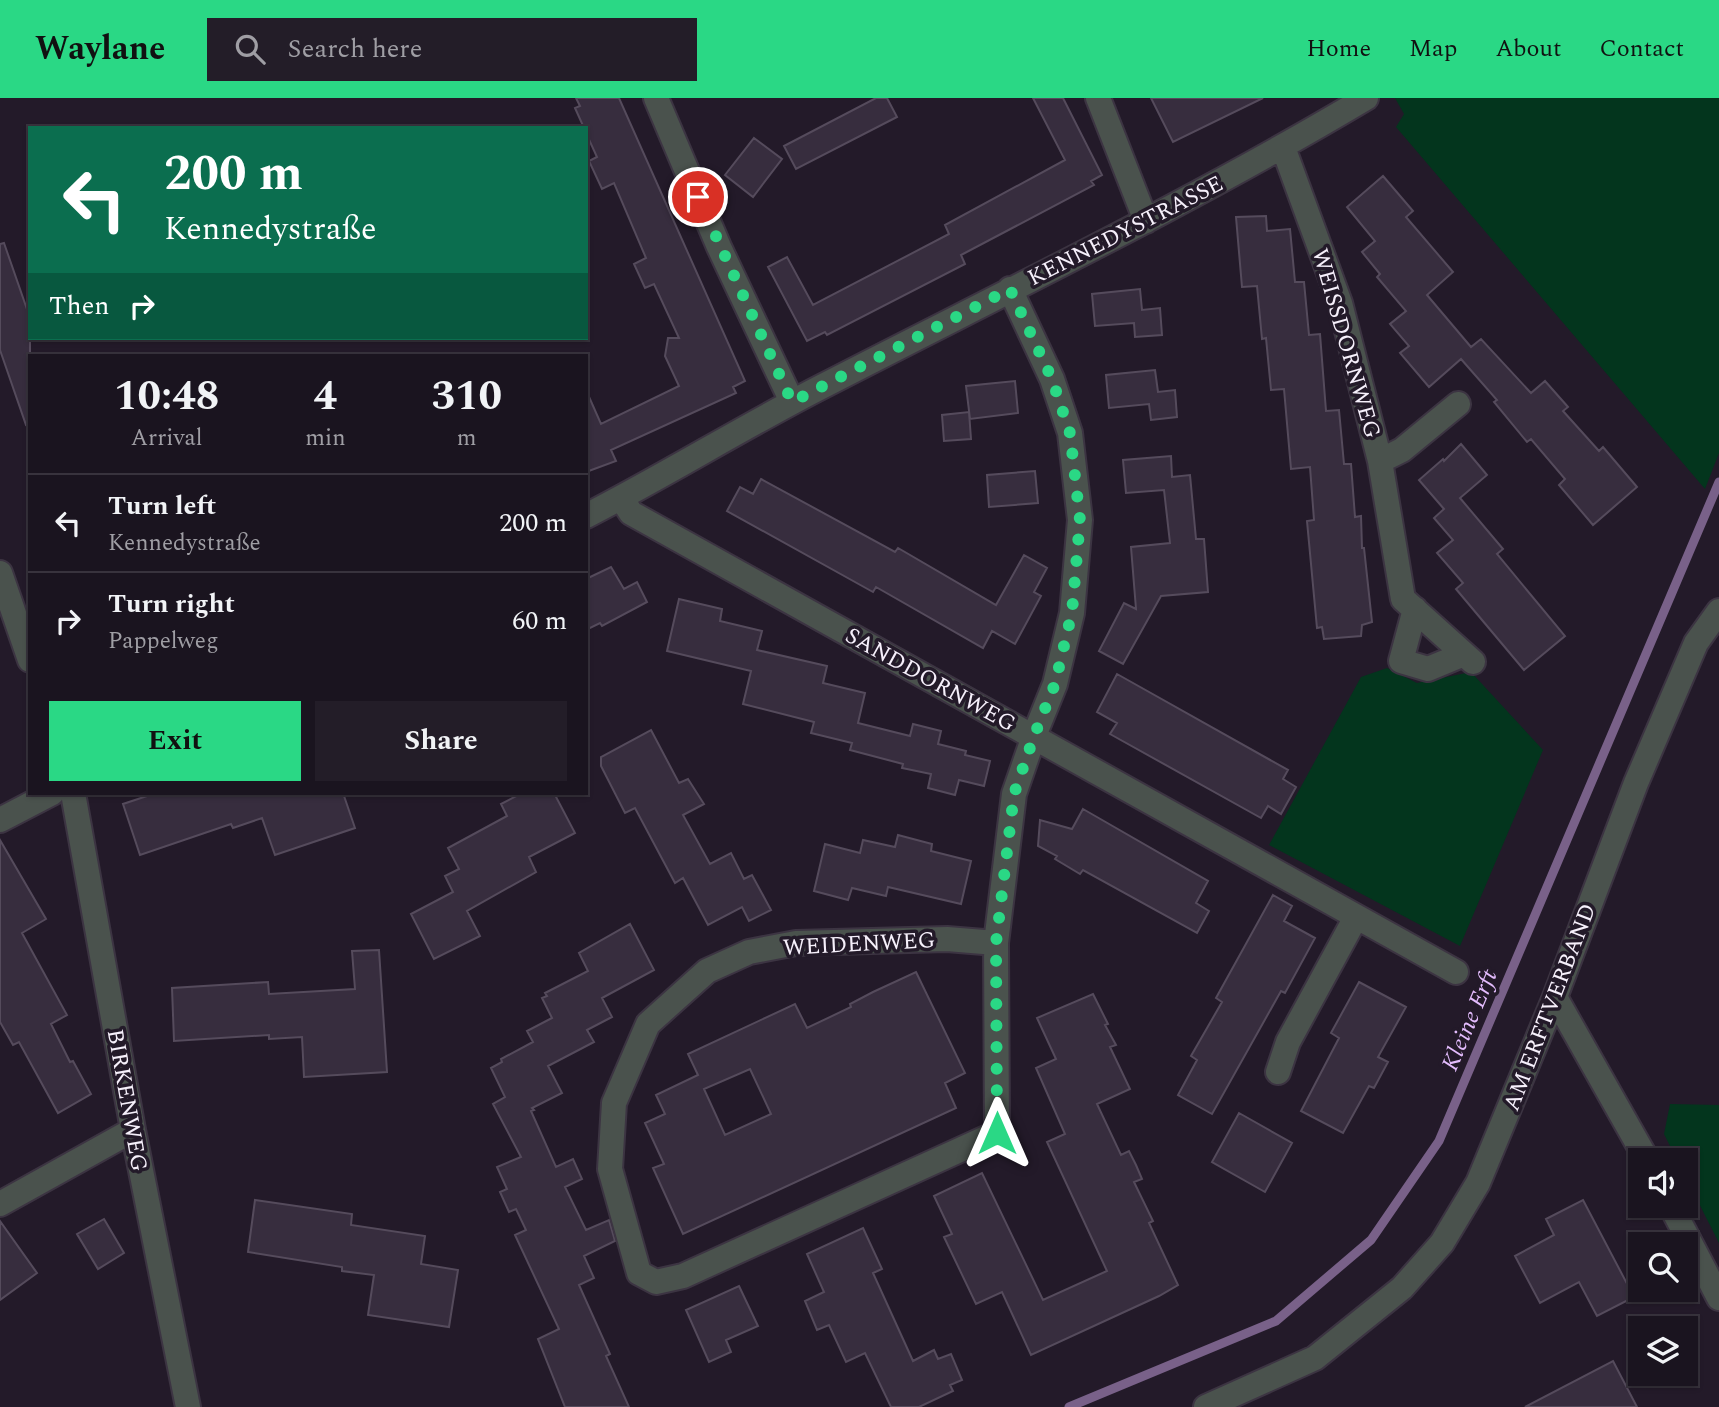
<!DOCTYPE html>
<html lang="en">
<head>
<meta charset="utf-8">
<style>
	:root { --surface:#1a141f; --page:#231d28; --text:#f1f3f6; --muted:#9f9ea4; --line:#38333d; --accent:#2ad885 }
	body { margin:0; font-family:Spectral,serif; background:var(--page); color:var(--text); height:100vh; display:flex; flex-direction:column; font-size:26px; white-space:nowrap }
	* { box-sizing:border-box; margin:0 }
	p { font-size:23px; color:var(--muted) }
	.icon { flex:none; width:38px; height:38px; fill:none; stroke:currentColor; stroke-width:2; stroke-linecap:round; stroke-linejoin:round }
	.map { position:relative; flex:1; overflow:hidden }
	.details { position:absolute; left:28px; top:256px; width:560px; height:441px; display:flex; flex-direction:column; background:var(--surface); border-radius:0px; box-shadow:0 2px 5px #0004,0 0 0 2px var(--line) }
	.details>* { flex:none }
	.hud { position:absolute; left:28px; top:28px; width:560px; height:214px; border-radius:0px; box-shadow:0 2px 5px #0004,0 0 0 2px var(--line); background:#0b6e4f; color:#fff; overflow:hidden }
	.fabs { position:absolute; left:1628px; top:1050px; display:grid; gap:14px }
	.fabs a { display:grid; place-items:center; width:70px; height:70px; border-radius:0px; background:var(--surface); box-shadow:0 2px 5px #0004,0 0 0 2px var(--line); font-size:35px }
	.pin { position:absolute; display:grid; place-items:center; width:60px; height:60px; color:#fff; margin:-30px; border:4px solid #fff; border-radius:50%; box-shadow:0 2px 7px #0007 }
	.me { position:absolute; width:77px; margin:-38px; rotate:0deg; stroke-linejoin:round; filter:drop-shadow(0 0 5px #0008) }
	.turn { display:flex; align-items:center; gap:24px; height:147px; padding:0 21px; font-size:32px }
	.turn .icon { width:91px; height:91px; stroke-width:2.5 }
	.turn b { display:block; font-size:49px; line-height:60px }
	.then { display:flex; align-items:center; height:66px; padding:0 21px; background:#0003; gap:14px; font-size:26px }
	.eta { display:flex; justify-content:space-evenly; align-items:center; height:119px; text-align:center }
	.eta b { font-size:42px; font-weight:700; line-height:49px }
	.button { display:flex; gap:14px; margin-top:auto; padding:14px 21px }
	.button a { flex:1; height:80px; border-radius:0px; background:var(--accent); color:#111; font-size:28px; font-weight:700; line-height:80px; text-align:center }
	.button a+a { background:var(--page); color:var(--text) }
	ul { padding:0; list-style:none }
	li { display:flex; align-items:center; gap:21px; height:98px; padding:0 21px; border-top:2px solid var(--line) }
	li div { flex:1 }
	li b { display:block; font-size:26px }
	li em { font-style:normal }
	header { display:flex; align-items:center; gap:42px; box-sizing:border-box; height:98px; padding:0 35px; background:var(--accent); color:#111 }
	header strong { font-size:33px }
	nav { display:flex; gap:38px; margin-inline-start:auto; font-size:24px }
	.search { width:490px; height:63px; background:var(--page); display:flex; align-items:center; gap:18px; box-sizing:border-box; padding:0 24px; border-radius:0px; color:var(--muted); font-size:26px }
	.map>svg:first-child { display:block }
	.green { fill:#03351d }
	.lines { fill:none; stroke-linecap:round; stroke-linejoin:round }
	.stream { stroke:#796189; stroke-width:9 }
	.building { fill:#372d3e; stroke:#554b5c; stroke-width:2; fill-rule:evenodd }
	.street-casing { stroke:#3c3442; stroke-width:28 }
	.street { stroke:#4a524d; stroke-width:24 }
	.route { stroke:#2ad885; stroke-width:12; stroke-dasharray:0 21.6 }
	.labels { text-anchor:middle; stroke-width:7; stroke-linejoin:round; paint-order:stroke }
	.street-label { font-size:23px; fill:#f6f0fb; stroke:#231a29 }
	.water-label { font-size:24px; font-style:italic; fill:#e3bcfd; stroke:#231a29 }
</style>
</head>
<body>
<header>
<strong>Waylane</strong>
<div class="search"><svg class="icon" aria-label="search" viewBox="0 0 24 24"><circle cx="10" cy="10" r="6"/><path d="M15 15l6 6"/></svg>Search here</div>
<nav><a>Home</a><a>Map</a><a>About</a><a>Contact</a></nav>
</header>
<div class="map">
<svg width="1719" height="1309" viewBox="0 0 1719 1309">
	<rect width="100%" height="100%" fill="#231a29"/>
	<path class="green" d="M1395,0H1719V355L1705,391L1396,29L1404,16Z
		M1387,570L1417,585L1471,574L1543,652L1460,848L1269,747L1361,579Z
		M1670,1006L1719,1007V1145L1685,1078V1062H1677L1664,1036Z"/>
	<g class="lines">
		<path class="stream" d="M1069,1309L1276,1223L1371,1142L1439,1043L1719,384"/>
	</g>
	<path class="building" d="M576,0H619L745,283L733,289L736,295L611,352L616,363L586,374V292L601,326L679,288L665,258L668,240H679L654,186L645,190L634,166L646,160L614,85L602,91L589,63L597,59L586,35V30H584L575,10L580,8Z
		M876,0H887L897,19L796,71L784,48Z
		M1033,0H1063L1102,77L1091,83L1094,87L961,157L965,166L827,237L825,234L807,243L768,169L787,159L813,207L949,136L945,127L1065,62Z
		M1151,0H1263L1173,44Z
		M754,40L782,61L753,99L725,77Z
		M1383,78L1413,113L1406,119L1453,174L1427,197L1471,249L1481,241L1531,295L1545,283L1568,309L1563,313L1599,353L1603,349L1637,389L1593,427L1559,387L1565,381L1531,341L1527,344L1494,304L1497,302L1461,261L1429,289L1400,255L1409,248L1390,226L1406,213L1377,179L1380,176L1362,154L1375,143L1347,109Z
		M1266,118L1267,133L1290,131L1295,184H1304L1309,237L1320,236L1326,313L1339,312L1344,366H1351L1355,419L1361,418L1362,450H1364L1372,524L1362,527L1361,538L1324,541L1322,529L1317,530L1307,423L1314,422L1310,369L1291,371L1284,291L1271,292L1266,240L1262,241L1257,188L1242,189L1236,119Z
		M4,145L30,220V326L26,327L0,252V146Z
		M1140,191L1142,212L1160,210L1162,237L1135,239L1134,225L1095,228L1092,196Z
		M1155,272L1158,294L1175,292L1177,319L1151,322L1149,306L1109,310L1106,277Z
		M1015,283L1018,315L970,321L966,288Z
		M969,314L971,341L944,343L942,317Z
		M1461,346L1487,377L1460,400L1503,451L1497,456L1565,538L1524,572L1456,491L1463,485L1437,455L1453,442L1434,420L1444,411L1419,382L1443,361L1444,363Z
		M1171,358L1172,379L1190,377L1196,441H1204L1208,494L1161,498L1123,566L1099,553L1124,505L1136,511L1131,449L1170,445L1164,392L1126,395L1123,362Z
		M1035,373L1038,405L989,409L987,377Z
		M761,381L895,454L898,450L996,507L1024,457L1047,470L1034,494L1041,498L1015,546L992,533L983,550L876,489L873,494L727,413L740,389L753,396Z
		M611,469L624,491L637,484L647,504L602,528L600,525L586,532V481Z
		M679,501L722,511L720,523L762,533L757,552L827,568L823,585L865,595L858,625L910,638L913,626L941,633L938,646L966,653L965,657L990,663L984,688L959,682L955,697L928,690L931,676L902,670L903,666L850,652L852,645L811,635L814,624L743,606L751,573L667,553Z
		M1117,576L1288,672L1283,681L1296,689L1281,716L1268,708L1261,720L1110,636L1117,625L1097,614Z
		M651,632L679,685L688,681L704,706L683,717L710,766L731,755L744,781L752,777L771,812L749,823L742,809L708,827L683,780L675,785L635,710L625,715L601,668V659Z
		M156,695H343L355,730L275,757L262,720L233,730L231,726L140,757L123,706Z
		M522,695H554L575,735L529,759L536,774L467,813L480,838L434,861L411,816L453,794L445,778L459,771L448,750L507,718L501,706Z
		M1083,711L1208,783L1196,805L1209,813L1197,835L1083,772L1080,776L1055,761L1057,758L1038,748L1040,722L1072,731Z
		M898,737L932,746L931,753L971,763L961,806L888,789L886,798L852,790L848,802L814,793L825,746L860,755L863,742L895,749Z
		M0,742L46,821L22,835L67,917L51,926L70,964L73,963L91,996L58,1015L19,944L13,947L0,924Z
		M1273,797L1292,808L1284,823L1315,840L1285,895L1281,893L1212,1016L1178,997L1197,962L1191,958L1222,904L1216,900Z
		M630,826L654,872L602,900L612,919L587,932L594,944L548,968L562,995L532,1010L534,1012L531,1013L556,1069L573,1061L582,1081L565,1089L586,1132L609,1122L615,1143L584,1158L594,1180L579,1187L610,1256L606,1258L629,1309H565L538,1241L559,1231L515,1137L526,1132L516,1111L509,1114L500,1094L507,1091L497,1069L521,1059L493,1006L505,999L491,970L502,964L501,961L533,944L527,933L552,920L542,900L547,898L545,895L588,873L579,855Z
		M379,852L387,974L304,979L302,939L269,941V937L174,943L172,890L268,884L269,896L355,891L352,853Z
		M916,874L965,975L945,985L956,1010L683,1136L653,1070L664,1066L645,1025L665,1016L656,997L698,977L688,956L795,906L807,930L851,909L850,906L873,894ZM750,971L771,1016L725,1037L704,991Z
		M1359,884L1406,909L1378,959L1388,964L1374,990L1369,988L1343,1035L1301,1013L1339,940L1331,935Z
		M1093,896L1108,926L1105,927L1116,947L1110,949L1130,991L1097,1006L1121,1057L1129,1053L1136,1067L1142,1081L1134,1084L1153,1123L1149,1125L1178,1187L1159,1198L1031,1257L1002,1194L976,1206L944,1139L952,1136L934,1098L982,1075L1043,1202L1107,1173L1047,1044L1065,1036L1036,970L1056,961L1037,920Z
		M1239,1015L1292,1045L1265,1094L1212,1064Z
		M255,1102L352,1116L351,1127L425,1138L421,1166L458,1172L449,1229L368,1217L374,1177L342,1173V1169L248,1154Z
		M1583,1102L1634,1199L1597,1218L1579,1184L1540,1205L1515,1158L1554,1137L1546,1121Z
		M104,1121L124,1155L98,1171L77,1136Z
		M0,1123L37,1175L0,1202Z
		M863,1130L882,1171L873,1175L913,1263L934,1252L938,1261L951,1256L962,1282L950,1287L953,1293L919,1309H891L865,1255L846,1264L829,1227L817,1232L805,1203L824,1194L807,1156Z
		M739,1188L758,1228L726,1242L731,1254L709,1264L686,1212Z
		M1613,1263L1637,1309H1525Z"/>
	<g class="lines">
		<defs>
			<path id="street" d="M656,0L719,149L792,304
				M1098,0L1146,123
				M1283,49L1340,205L1380,363L1403,501L1473,564
				M1380,363L1402,352L1458,306
				M621,400L631,415L1456,874
				M586,418C666,377 743,329 823,288C1005,194 1190,105 1366,0
				M0,475L30,562
				M1415,511L1401,563L1428,571L1464,556
				M73,695L133,1032L188,1309
				M0,722L52,695
				M996,845L947,841L796,845L749,854L707,873L648,926L614,1005L610,1071L639,1175L656,1184L683,1178L997,1035L996,845L1014,696L1034,638L1055,586L1072,515L1080,422L1070,335L1052,281L1010,191
				M1555,899L1647,1062
				M1278,974L1288,944L1356,819
				M0,1106L133,1032
				M1671,1108L1719,1200
				M1206,1309L1315,1260L1402,1190L1442,1145L1478,1085L1555,899L1636,685L1696,545L1719,513"/>
		</defs>
		<use href="#street" class="street-casing"/>
		<use href="#street" class="street"/>
	</g>
	<g class="lines">
		<path class="route" d="M698,99L792,304L1010,191L1052,281L1070,335L1080,422L1072,514L1055,586L1034,638L1014,696L996,845L997,1035"/>
	</g>
	<g class="labels">
		<g class="street-label">
			<text transform="translate(1125 132) rotate(-27)" y="8">KENNEDYSTRASSE</text>
			<text transform="translate(1347 245) rotate(74)" y="8">WEISSDORNWEG</text>
			<text transform="translate(931 581) rotate(29)" y="8">SANDDORNWEG</text>
			<text transform="translate(859 845) rotate(-3)" y="8">WEIDENWEG</text>
			<text transform="translate(1549 909) rotate(-69)" y="8">AM ERFTVERBAND</text>
			<text transform="translate(128 1002) rotate(80)" y="8">BIRKENWEG</text>
		</g>
		<g class="water-label">
			<text transform="translate(1469 922) rotate(-67)" y="8">Kleine Erft</text>
		</g>
	</g>
</svg>
<div class="fabs">
<a><svg class="icon" aria-label="sound" viewBox="0 0 24 24"><path d="M4 9h4l5-4v14l-5-4H4zM17 9q2 3 0 6"/></svg></a>
<a><svg class="icon" aria-label="search" viewBox="0 0 24 24"><circle cx="10" cy="10" r="6"/><path d="M15 15l6 6"/></svg></a>
<a><svg class="icon" aria-label="layers" viewBox="0 0 24 24"><path d="M12 4l9 5-9 5-9-5zM3 14l9 5 9-5"/></svg></a>
</div>
<div class="pin" style="left:698px;top:99px;background:#d93025"><svg class="icon" aria-label="arrive" viewBox="0 0 24 24"><path d="M6 21V4h12l-3 4 3 4H6"/></svg></div>
<svg class="me" style="left:997px;top:1035px" viewBox="-20 -20 40 40"><path d="M0-17L14 15 0 8-14 15z" fill="#2ad885" stroke="#fff" stroke-width="4"/></svg>
<div class="hud">
<div class="turn"><svg class="icon" aria-label="left" viewBox="0 0 24 24"><path d="M17 20v-9H6M10 6l-5 5 5 5"/></svg><div><b>200 m</b>Kennedystraße</div></div>
<div class="then">Then<svg class="icon" aria-label="right" viewBox="0 0 24 24"><path d="M7 20v-9h11M14 6l5 5-5 5"/></svg></div>
</div>
<section class="details">
<div class="eta">
<div><b>10:48</b><p>Arrival</p></div>
<div><b>4</b><p>min</p></div>
<div><b>310</b><p>m</p></div>
</div>
<ul>
<li><svg class="icon" aria-label="left" viewBox="0 0 24 24"><path d="M17 20v-9H6M10 6l-5 5 5 5"/></svg><div><b>Turn left</b><p>Kennedystraße</p></div><em>200 m</em></li>
<li><svg class="icon" aria-label="right" viewBox="0 0 24 24"><path d="M7 20v-9h11M14 6l5 5-5 5"/></svg><div><b>Turn right</b><p>Pappelweg</p></div><em>60 m</em></li>
</ul>
<div class="button"><a>Exit</a><a>Share</a></div>
</section>
</div>
</body>
</html>
